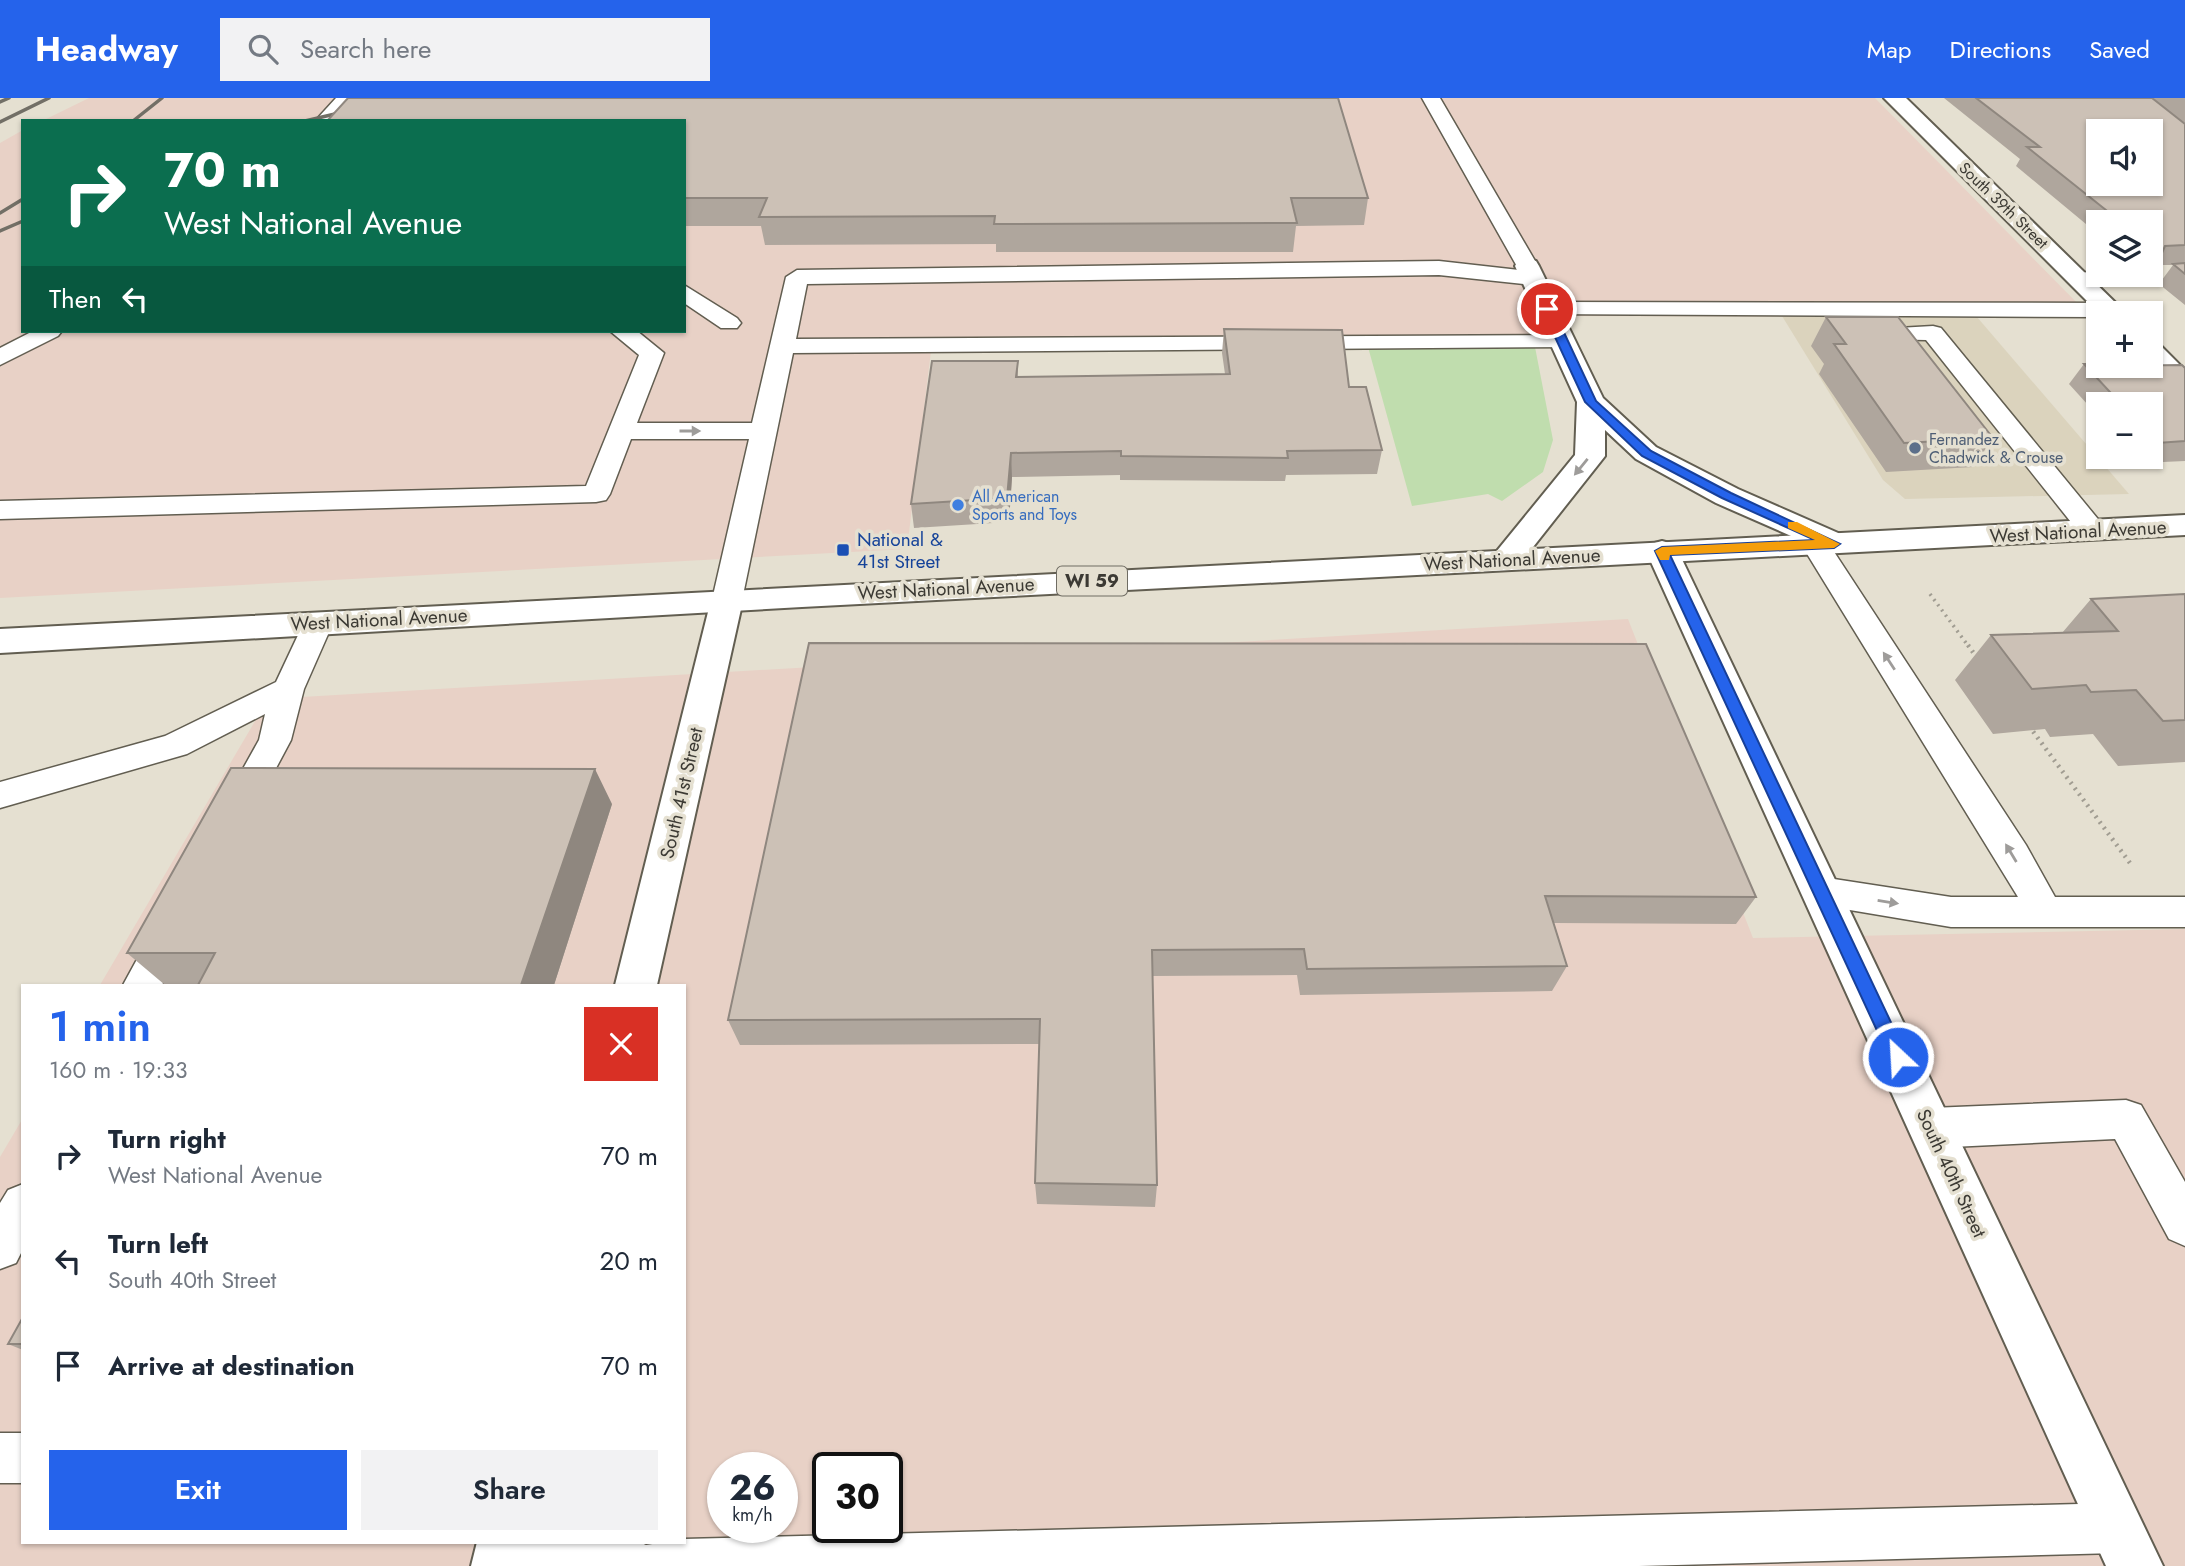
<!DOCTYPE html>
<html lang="en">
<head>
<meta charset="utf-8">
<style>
	:root { --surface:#fff; --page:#f2f2f3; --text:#1f2937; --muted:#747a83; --accent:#2563eb }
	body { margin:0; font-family:Jost,sans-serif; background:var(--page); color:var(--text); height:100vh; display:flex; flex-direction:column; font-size:26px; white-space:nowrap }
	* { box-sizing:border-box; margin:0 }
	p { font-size:23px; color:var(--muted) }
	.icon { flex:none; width:38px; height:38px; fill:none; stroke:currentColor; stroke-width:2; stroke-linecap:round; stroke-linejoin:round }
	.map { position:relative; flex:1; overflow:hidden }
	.drawer { position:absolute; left:21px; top:886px; width:665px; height:560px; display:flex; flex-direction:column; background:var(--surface); border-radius:0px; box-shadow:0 2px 5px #0004 }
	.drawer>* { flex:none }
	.guide { position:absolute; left:21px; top:21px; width:665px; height:214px; border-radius:0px; box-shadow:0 2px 5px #0004; background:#0b6e4f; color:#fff; overflow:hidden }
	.tools { position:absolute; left:2086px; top:21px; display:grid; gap:14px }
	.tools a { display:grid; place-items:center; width:77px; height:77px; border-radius:0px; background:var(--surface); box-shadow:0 2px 5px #0004; font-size:35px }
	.speed { position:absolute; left:707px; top:1354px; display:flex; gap:14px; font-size:35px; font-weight:700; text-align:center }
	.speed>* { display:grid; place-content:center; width:91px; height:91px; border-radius:50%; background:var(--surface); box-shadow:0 2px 5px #0004; line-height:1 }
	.speed small { font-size:18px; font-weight:400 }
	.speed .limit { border:4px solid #111; border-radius:10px; background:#fff; color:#111 }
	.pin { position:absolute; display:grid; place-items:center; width:60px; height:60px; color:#fff; margin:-30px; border:4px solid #fff; border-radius:50%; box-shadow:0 2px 7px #0007 }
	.me { position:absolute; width:77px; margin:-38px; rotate:335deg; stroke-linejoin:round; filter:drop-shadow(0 0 5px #0008) }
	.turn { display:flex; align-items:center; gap:24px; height:147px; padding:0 28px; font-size:32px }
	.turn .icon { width:91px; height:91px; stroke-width:2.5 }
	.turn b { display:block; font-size:49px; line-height:60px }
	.then { display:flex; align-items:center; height:66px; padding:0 28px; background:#0003; gap:14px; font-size:26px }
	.round { display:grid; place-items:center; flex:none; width:74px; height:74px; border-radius:0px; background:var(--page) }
	.head { display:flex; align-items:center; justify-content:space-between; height:119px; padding:0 28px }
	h1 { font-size:42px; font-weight:600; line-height:52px; color:var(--accent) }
	.button { display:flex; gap:14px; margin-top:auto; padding:14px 28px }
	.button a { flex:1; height:80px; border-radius:0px; background:var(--accent); color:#fff; font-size:28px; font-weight:600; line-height:80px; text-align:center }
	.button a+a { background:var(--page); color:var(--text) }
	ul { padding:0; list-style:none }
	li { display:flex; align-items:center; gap:21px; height:105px; padding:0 28px }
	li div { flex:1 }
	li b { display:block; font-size:26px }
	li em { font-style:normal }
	header { display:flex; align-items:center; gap:42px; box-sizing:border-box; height:98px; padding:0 35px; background:var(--accent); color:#fff }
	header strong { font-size:33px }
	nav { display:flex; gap:38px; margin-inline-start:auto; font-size:24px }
	.search { width:490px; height:63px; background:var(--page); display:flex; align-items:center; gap:18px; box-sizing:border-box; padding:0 24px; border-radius:0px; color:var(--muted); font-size:26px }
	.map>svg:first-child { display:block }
	.built { fill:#dbd3bd }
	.industrial { fill:#e8d1c6; fill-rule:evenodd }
	.green { fill:#c0ddae }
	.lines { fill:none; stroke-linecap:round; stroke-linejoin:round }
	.service-casing { stroke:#625e51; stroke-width:3 }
	.minor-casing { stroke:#625e51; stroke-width:4 }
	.primary-casing { stroke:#625e51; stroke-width:4 }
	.path-far1 { stroke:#a19d92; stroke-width:3.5; stroke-dasharray:2 4.5; stroke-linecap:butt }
	.path { stroke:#a19d92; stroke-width:4.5; stroke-dasharray:2 5; stroke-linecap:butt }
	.service { fill:#fff; fill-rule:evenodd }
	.minor { fill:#fff; fill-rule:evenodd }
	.primary { fill:#fff; fill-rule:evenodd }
	.rail { stroke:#726f66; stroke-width:3.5 }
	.wall { fill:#afa69d }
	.shaded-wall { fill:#8f877f }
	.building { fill:#ccc1b6; stroke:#8f877f; stroke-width:2; fill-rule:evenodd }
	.oneway { fill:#9e9c9a }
	.route { fill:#2563eb; stroke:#184099; stroke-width:2 }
	.slow { fill:#f59e0b }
	.service-dot { fill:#5c6f8a; stroke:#e5e0d1; stroke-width:2.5 }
	.shop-dot { fill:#3f7fe0; stroke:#e5e0d1; stroke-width:2.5 }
	.transit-dot { fill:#1a4fb4; stroke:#e5e0d1; stroke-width:2.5 }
	.labels { text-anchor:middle; stroke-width:7; stroke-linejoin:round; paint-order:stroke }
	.far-street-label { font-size:16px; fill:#3c3a34; stroke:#e5e0d1 }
	.far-service-label { font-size:16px; fill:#4e5e75; stroke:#e5e0d1; text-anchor:start }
	.far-shop-label { font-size:16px; fill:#366cbe; stroke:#e5e0d1; text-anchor:start }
	.shield { fill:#e5e0d1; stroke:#6f6c63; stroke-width:2 }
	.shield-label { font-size:18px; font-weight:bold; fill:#3c3a34 }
	.street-label { font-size:19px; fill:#3c3a34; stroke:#e5e0d1 }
	.transit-label { font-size:19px; fill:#164399; stroke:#e5e0d1; text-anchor:start }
</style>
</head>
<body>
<header>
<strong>Headway</strong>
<div class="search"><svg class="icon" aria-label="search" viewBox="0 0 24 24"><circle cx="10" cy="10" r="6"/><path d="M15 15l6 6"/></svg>Search here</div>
<nav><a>Map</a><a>Directions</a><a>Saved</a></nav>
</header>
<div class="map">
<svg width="2185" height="1468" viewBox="0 0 2185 1468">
	<rect width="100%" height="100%" fill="#e5e0d1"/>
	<path class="built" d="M1782,218L1977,219L2129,396L1905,401L1883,382Z"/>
	<path class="industrial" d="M89,0H1875L2091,219L1521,218L1535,249L931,253L907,451L0,500V45L23,32V233H684V23H42Z
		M1628,521L1753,840L2185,831V1468H0V1059L23,1020V1444H684V887H100L268,601ZM723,1370H782V1430H723ZM828,1370H887V1430H828Z"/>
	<path class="green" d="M1368,249H1535L1553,342L1543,374L1502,403L1488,396L1412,408Z"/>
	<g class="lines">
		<defs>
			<path id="service" d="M336,0H355L335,23H315Z
				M1422,0H1440L1538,168L1532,173L1543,180L1540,185L1532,187L1439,177L807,186L796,241L1563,237L1571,239L1575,244L1571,249L793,255L742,502L738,509L727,512L716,509L712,502L749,341H631L610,396L606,402L596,404L0,421V403L586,388L639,257L610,233H637L664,255L637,325H752L786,179L797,172L1439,163L1519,172Z
				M2151,170L2161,177L2158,182L2079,188L2068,181L2071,176L2098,173V177H2151Z
				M684,187L737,220L741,225L737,230H721L684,205Z
				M1547,204L2110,205L2118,207L2122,212L2119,215H2098V219L1539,216L1535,211L1539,206Z
				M1933,228L1941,230L2102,426L2106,432L2102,438L2092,441L2082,438L1926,242L1880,241L1876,236L1880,231Z
				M33,233H62L58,238L0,267V250Z
				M1815,437L1825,440L2026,747L2055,799H2185V829H1951L1808,805L1803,794L1808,783L1821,779L1951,799H2018L1801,446L1805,440Z
				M318,515L329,518L333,525L304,591L291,642L249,721L237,725L225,721L220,712L259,642L265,616L187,656L0,710V684L165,638L276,584L307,518Z
				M172,816L185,821L191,832L162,887H123L159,821Z
				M2126,1002L2141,1007L2185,1084V1148L2169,1141L2115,1041L1931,1050L1916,1044L1910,1030L1916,1016L1931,1010Z
				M23,1086V1151L16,1165L0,1171V1105L8,1092Z
				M0,1335H23V1385H0Z
				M2117,1405L2135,1412L2142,1430L2135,1448L2117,1455L1639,1468H478L475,1461L482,1444H639L646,1447L684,1441Z"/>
			<path id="minor" d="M1884,0H1906L2126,215H2099Z
				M1527,161L1536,163L1539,168L1603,300L1656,349L1738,391L1845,438L1850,445L1845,452L1834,455L1823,452L1716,405L1636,361L1605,332V358L1518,468L1507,471L1496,468L1491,461L1496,454L1575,357L1577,304L1515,168L1518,163Z
				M2151,245L2160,247L2185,272V295L2175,293L2151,268Z
				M1662,443L1673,446L1678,453L2163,1468H2106L1646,453L1651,446Z
				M727,491L739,494L743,502L657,887H615L711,502L715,494Z
				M477,1444H533L527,1468H471Z"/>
			<path id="primary" d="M2185,417V437L802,509L0,555V531Z"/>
		</defs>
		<use href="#service" class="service-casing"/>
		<use href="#minor" class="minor-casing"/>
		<use href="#primary" class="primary-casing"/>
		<path class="path-far1" d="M1930,496L1969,549"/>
		<path class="path" d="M1968,547L1977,560
			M2029,628L2130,765"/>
		<use href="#service" class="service"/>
		<use href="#minor" class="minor"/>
		<use href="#primary" class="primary"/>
		<path class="rail" d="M0,4L9,0
			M133,23L162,0
			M305,23L352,12
			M0,24L49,0
			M0,115L23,101
			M0,133L23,123"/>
	</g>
	<path class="wall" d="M1944,0H2185V207L2159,186L2173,167H2153L2151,171V124H2098V136L2016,68L2020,61Z
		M684,23L1368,100L1364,127L1296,128L1293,154H996V146L765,147L761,128H684Z
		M1826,219L1993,340L1973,369L1886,374L1819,276L1824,266L1811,248Z
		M1224,231L1349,289L1382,352L1377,376L1286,377L1285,383L1120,382V377L1012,379L1009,424L914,430L911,406L1018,263V279L1225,276L1222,255Z
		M2084,266L2185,270V363L2141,365L2135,359H2151V306H2098V318L2069,286Z
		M2185,496V664L2118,668L2093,636L2050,639L2045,631L1993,636L1955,582L1991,537L2062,535L2091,501Z
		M809,545L1756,799L1736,826L1554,825L1567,868L1552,893L1300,897L1297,877L1152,878L1157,1087L1155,1109L1037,1106L1035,1085L1039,946L740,947L728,922Z
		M612,706L554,887H165L127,855Z
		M23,1219V1252L8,1246Z"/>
	<path class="shaded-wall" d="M1011,355L1012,379L1009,424L1007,400Z
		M595,671L612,706L554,887H521Z"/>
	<path class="building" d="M348,0H1338L1368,100H1291L1297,125L994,126L995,118L759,119L767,100H684V23H327Z
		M1976,0H2152L2185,26V147L2165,148L2162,155H2159L2151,148V124H2121L2027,49H2040ZM2098,33H2151V86H2098Z
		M2185,165V176L2173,166Z
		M1826,219H1898L1993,340L1904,345L1834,246H1846Z
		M1224,231L1342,232L1349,289H1366L1382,352L1287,353L1288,360L1121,358V353L1011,355L1007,400L911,406L932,263H1018L1016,279L1230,276Z
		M2084,266H2098V268L2182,267L2185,270V343L2157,345L2151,338V306H2121Z
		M2185,496V622L2163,623L2136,592L2091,594L2086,587L2032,591L1991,537L2118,533L2091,501Z
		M809,545L1646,546L1756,799L1545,798L1567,868L1307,871L1304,851L1152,852L1157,1087L1035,1085L1040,921L728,922Z
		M231,670L595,671L521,887H198L215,855H127Z
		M23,1219V1246H8Z"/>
	<defs><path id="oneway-solid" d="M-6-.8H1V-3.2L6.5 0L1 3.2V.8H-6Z" transform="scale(1.75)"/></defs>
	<g class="oneway">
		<use href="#oneway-solid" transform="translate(690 333)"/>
		<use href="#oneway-solid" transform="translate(1581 369) rotate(129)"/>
		<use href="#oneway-solid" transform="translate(1889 563) rotate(-123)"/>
		<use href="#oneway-solid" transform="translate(2011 755) rotate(-121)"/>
		<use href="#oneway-solid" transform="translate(1888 804) rotate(9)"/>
	</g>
	<path class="route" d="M1547,208L1553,211L1596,303L1651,353L1731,395L1840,446L1834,450L1670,457L1905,954L1907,959L1905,965H1892L1655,453L1662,449L1815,442L1722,400L1642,358L1585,304L1542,211Z"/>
	<path class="slow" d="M1788,424H1797L1840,446L1834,450L1670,457L1669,462H1660L1655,453L1662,449L1815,442L1788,430Z"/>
	<circle class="service-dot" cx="1915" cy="350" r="7"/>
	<circle class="shop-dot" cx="958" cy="407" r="7"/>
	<rect class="transit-dot" x="836" y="445" width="14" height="14" rx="3.5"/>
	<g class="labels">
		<g class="far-street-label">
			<text transform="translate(2004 107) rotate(44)" y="6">South 39th Street</text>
		</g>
		<g class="far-service-label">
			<text x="1929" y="347">Fernandez<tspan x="1929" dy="18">Chadwick &amp; Crouse</tspan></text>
		</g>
		<g class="far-shop-label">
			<text x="972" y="404">All American<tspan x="972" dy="18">Sports and Toys</tspan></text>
		</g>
		<rect class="shield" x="1057" y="468.5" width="70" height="29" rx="5"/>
		<g class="shield-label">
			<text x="1092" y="489">WI 59</text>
		</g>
		<g class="street-label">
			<text transform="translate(2078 433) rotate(-3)" y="7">West National Avenue</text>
			<text transform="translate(1512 461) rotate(-3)" y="7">West National Avenue</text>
			<text transform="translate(946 490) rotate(-3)" y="7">West National Avenue</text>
			<text transform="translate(379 521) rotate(-3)" y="7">West National Avenue</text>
			<text transform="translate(681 695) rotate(-77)" y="7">South 41st Street</text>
			<text transform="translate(1952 1075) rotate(65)" y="7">South 40th Street</text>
		</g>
		<g class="transit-label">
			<text x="857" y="448">National &amp;<tspan x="857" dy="22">41st Street</tspan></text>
		</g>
	</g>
</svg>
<div class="tools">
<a><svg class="icon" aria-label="sound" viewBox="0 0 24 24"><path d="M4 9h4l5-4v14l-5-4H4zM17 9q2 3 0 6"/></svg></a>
<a><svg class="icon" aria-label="layers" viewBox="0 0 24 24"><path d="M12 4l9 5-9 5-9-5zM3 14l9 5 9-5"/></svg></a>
<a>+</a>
<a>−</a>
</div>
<div class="speed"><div>26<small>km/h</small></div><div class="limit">30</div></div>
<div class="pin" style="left:1547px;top:211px;background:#d93025"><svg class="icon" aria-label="arrive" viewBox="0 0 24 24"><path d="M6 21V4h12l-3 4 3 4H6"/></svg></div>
<svg class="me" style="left:1898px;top:959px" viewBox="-20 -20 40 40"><circle r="17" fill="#2563eb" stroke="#fff" stroke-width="3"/><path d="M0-11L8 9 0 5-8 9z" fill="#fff"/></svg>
<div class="guide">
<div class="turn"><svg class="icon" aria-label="right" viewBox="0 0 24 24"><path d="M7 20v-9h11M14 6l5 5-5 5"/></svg><div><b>70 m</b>West National Avenue</div></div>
<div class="then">Then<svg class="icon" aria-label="left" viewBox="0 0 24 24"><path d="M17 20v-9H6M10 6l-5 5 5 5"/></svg></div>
</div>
<section class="drawer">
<div class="head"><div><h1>1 min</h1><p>160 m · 19:33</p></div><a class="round" style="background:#d93025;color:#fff"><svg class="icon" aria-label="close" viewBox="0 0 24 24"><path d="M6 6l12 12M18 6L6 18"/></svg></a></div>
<ul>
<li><svg class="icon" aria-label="right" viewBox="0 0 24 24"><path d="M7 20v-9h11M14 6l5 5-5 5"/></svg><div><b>Turn right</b><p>West National Avenue</p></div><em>70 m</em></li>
<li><svg class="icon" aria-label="left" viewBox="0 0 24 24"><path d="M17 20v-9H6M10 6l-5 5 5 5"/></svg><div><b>Turn left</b><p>South 40th Street</p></div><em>20 m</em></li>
<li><svg class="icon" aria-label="arrive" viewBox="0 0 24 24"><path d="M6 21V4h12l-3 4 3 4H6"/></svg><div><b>Arrive at destination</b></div><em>70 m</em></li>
</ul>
<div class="button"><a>Exit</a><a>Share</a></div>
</section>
</div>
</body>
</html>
